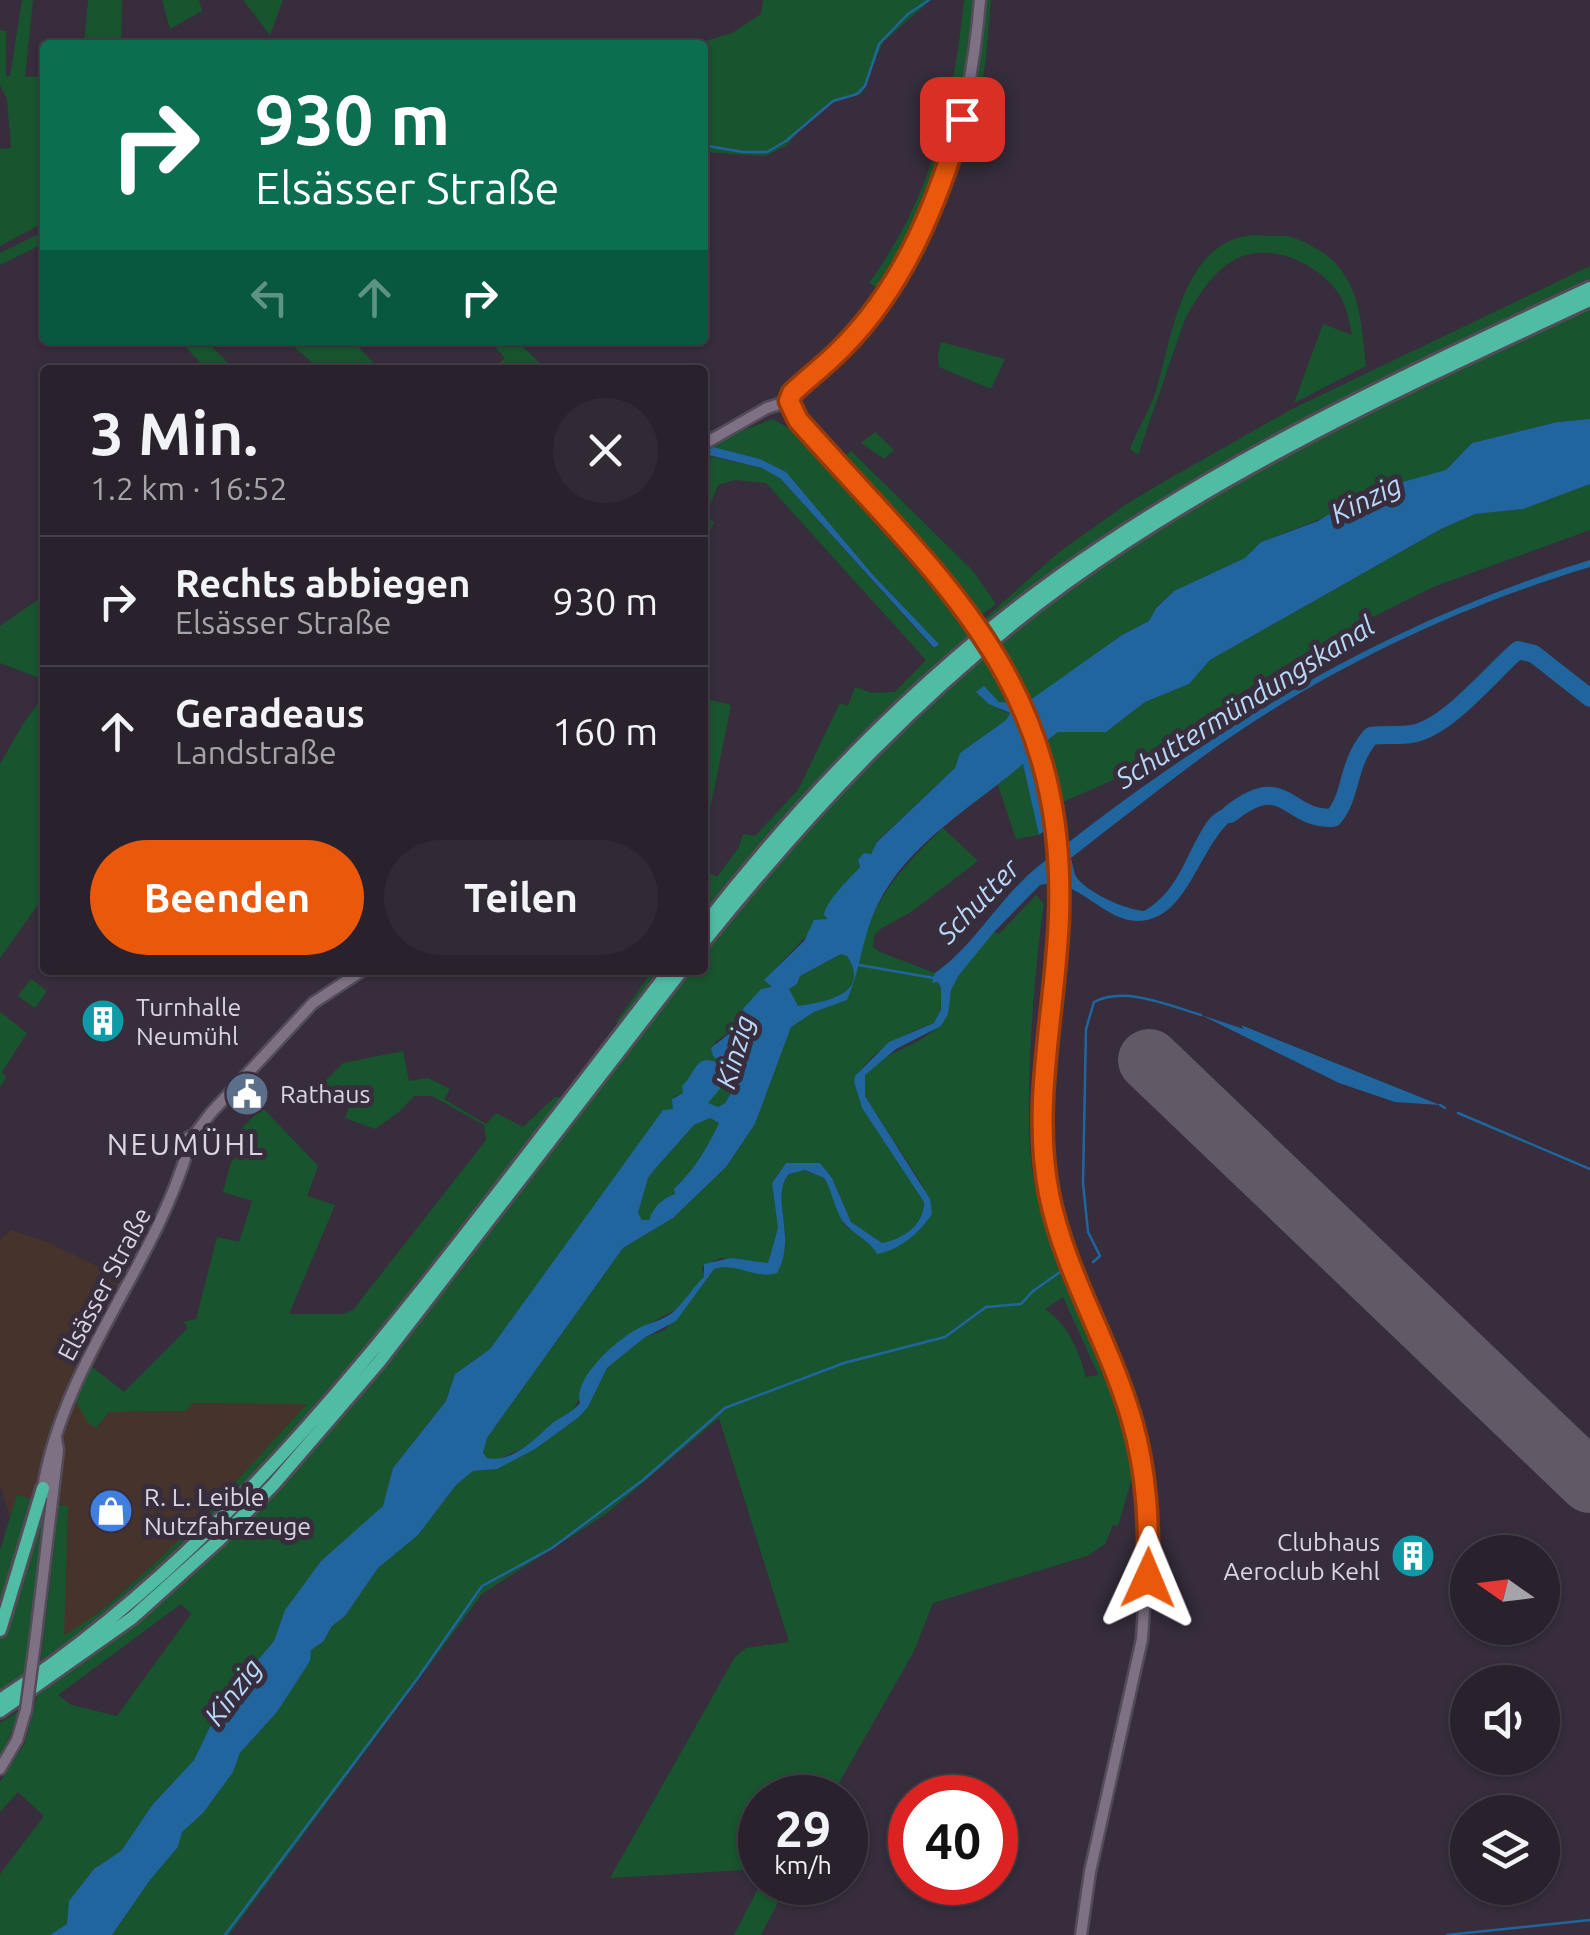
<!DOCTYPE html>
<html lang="de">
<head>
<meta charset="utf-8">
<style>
	:root { --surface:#29222d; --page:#312a35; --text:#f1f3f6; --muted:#a5a4aa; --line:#453f49; --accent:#ea580c }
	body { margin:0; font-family:Ubuntu,sans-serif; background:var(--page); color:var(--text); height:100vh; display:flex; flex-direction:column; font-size:38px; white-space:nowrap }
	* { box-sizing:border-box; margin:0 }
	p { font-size:32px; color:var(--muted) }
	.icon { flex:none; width:55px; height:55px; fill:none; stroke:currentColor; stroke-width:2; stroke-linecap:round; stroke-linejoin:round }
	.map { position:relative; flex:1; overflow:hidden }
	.panel { position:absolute; left:40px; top:365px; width:668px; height:610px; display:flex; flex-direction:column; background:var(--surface); border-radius:10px; box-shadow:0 2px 8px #0004,0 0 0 2px var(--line) }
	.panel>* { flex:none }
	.guide { position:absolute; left:40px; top:40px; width:668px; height:305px; border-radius:10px; box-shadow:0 2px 8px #0004,0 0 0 2px var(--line); background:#0b6e4f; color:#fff; overflow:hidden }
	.needle { width:65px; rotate:284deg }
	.controls { position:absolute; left:1450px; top:1535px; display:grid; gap:20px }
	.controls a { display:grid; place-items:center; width:110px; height:110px; border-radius:50%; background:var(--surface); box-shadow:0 2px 8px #0004,0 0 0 2px var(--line); font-size:50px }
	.speed { position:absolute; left:738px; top:1775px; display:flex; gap:20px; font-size:50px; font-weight:700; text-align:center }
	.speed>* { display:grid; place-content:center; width:130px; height:130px; border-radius:50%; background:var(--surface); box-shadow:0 2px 8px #0004,0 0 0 2px var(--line); line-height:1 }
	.speed small { font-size:25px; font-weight:400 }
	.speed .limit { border:15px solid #d22; background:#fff; color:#111 }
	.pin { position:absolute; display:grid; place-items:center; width:85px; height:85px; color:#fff; margin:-42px; border-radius:20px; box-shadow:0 5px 15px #0006 }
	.me { position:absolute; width:110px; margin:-55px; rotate:1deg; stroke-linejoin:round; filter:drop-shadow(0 0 8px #0008) }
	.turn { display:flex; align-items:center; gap:35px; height:210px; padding:0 50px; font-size:45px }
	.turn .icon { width:130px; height:130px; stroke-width:2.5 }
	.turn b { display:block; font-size:70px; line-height:85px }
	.lanes { display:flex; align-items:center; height:95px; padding:0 50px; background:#0003; justify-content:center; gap:50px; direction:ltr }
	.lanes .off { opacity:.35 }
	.round { display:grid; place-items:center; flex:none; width:105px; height:105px; border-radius:52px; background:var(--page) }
	.head { display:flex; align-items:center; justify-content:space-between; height:170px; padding:0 50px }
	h1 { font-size:60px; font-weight:700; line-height:75px }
	.cta { display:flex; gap:20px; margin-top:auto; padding:20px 50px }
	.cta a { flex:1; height:115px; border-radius:60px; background:var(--accent); color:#fff; font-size:40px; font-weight:700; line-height:115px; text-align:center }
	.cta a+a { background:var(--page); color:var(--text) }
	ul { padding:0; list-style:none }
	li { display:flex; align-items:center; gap:30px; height:130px; padding:0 50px; border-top:2px solid var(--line) }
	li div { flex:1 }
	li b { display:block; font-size:38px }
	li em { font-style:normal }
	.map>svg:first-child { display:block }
	.industrial { fill:#46342c }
	.green { fill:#18552e; fill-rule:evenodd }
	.water { fill:#21659e; fill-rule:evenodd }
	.pier { fill:#372d3c }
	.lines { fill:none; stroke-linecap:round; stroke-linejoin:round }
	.stream { stroke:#21659e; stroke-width:2.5 }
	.river { stroke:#21659e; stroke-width:18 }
	.runway { stroke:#625966; stroke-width:62 }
	.tertiary-casing { stroke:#534b58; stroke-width:15 }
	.trunk-casing { stroke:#534b58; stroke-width:18 }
	.tertiary { stroke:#7d7183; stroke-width:10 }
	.trunk { stroke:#50bca3; stroke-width:12 }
	.tertiary-bridge-casing { stroke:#534b58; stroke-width:15; stroke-linecap:butt }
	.tertiary-bridge { stroke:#7d7183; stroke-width:10 }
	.route-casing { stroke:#983908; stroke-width:25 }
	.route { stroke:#ea580c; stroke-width:18 }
	.labels { text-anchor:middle; stroke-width:10; stroke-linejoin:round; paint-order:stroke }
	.poi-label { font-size:25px; fill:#dbd5df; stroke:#372d3c; text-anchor:start }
	.street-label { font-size:25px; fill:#dbd5df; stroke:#372d3c }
	.water-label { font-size:28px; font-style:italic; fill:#b8d9f9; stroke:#372d3c }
	.quarter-label { font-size:30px; letter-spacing:2.5px; fill:#dbd5df; stroke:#372d3c }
</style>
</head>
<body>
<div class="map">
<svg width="1590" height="1935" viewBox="0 0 1590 1935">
	<rect width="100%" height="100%" fill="#372d3c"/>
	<path class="industrial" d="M11,1230L47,1242L134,1284L76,1402L97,1428L109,1412L186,1411L193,1403H308L203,1519L171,1549L89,1621L63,1636L68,1506L17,1496L10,1517L0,1485V1240Z"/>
	<path class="green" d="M22,0H33L25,77L45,76V222L0,246V149L11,148L7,99L0,85V30L6,31V76H10Z
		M88,0H122L121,45H84Z
		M162,0H199L202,11L170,29Z
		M243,0H283L270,35Z
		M763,0H931L883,42L861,94L834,102L806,123L786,146L765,156L703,152L702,45H693L732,33L761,14Z
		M964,0H975C967,92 941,218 880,289L869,283C931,199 954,102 964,0Z
		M987,0H991C988,31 987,62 980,92C961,178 926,262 873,331L866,327C880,309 896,291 908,271C956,189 978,94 987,0Z
		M45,231V243L0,265V253Z
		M1254,235C1265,236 1275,236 1285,236C1296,237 1306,243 1315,248C1360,272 1361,320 1366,366L1294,403L1323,324L1352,335C1349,320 1346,303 1337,291C1315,262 1269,241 1234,260C1213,271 1196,299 1185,319L1138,455L1130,449C1138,429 1149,411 1156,391C1172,338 1182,240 1254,235Z
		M1590,266V278C1465,338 1337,396 1217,466C1135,513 1059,567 985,625L982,621L1058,553L1125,505L1165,481L1292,409Z
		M1590,307V419L1557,422L1472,443L1446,470L1261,542L1245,558L1174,591L1156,607L1149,621L1122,635L1026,704L999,702L989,695L977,691L1002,711L1010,713L1006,720L960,753L955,768L877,841L871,855L858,860L860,867L846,883L828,919L820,921L765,980L773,988L757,996L743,1009L745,1023L736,1067V1085L725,1103L718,1107L707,1103L735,1035L731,1031L715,1042L722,1063L705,1060L685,1084L683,1093L673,1097V1110L663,1111L490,1349L455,1374L446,1401L393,1468L384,1506L321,1561L285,1610L274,1641L221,1704L194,1760L153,1804L121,1851L94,1869L70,1901L67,1924L50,1935H0V1874L44,1816L18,1792L0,1812V1782L25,1743L37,1696L172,1593L267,1502L385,1365L690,970H702C703,965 701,960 703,955C708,935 772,868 789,850C874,754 966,662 1071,587C1232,472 1411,390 1590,307ZM181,1604L191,1614L117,1716L71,1705L58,1695Z
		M179,340H205L235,370H207Z
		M286,340H352L380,370H321Z
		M489,340H517L546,370H491L505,358Z
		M941,342L1005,359L991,389L939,367L938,355Z
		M773,419L798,434L973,636L836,763L769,836L703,918V869L717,877L739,847L743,834L755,836L798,790L840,703L848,706L855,687L872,693L895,692L926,660L766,483L735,480L718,485L706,517L714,522L703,549V455L762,468L781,479L933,648L939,644L873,575L786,472L760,459L712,447L725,437Z
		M875,432L894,450L884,459L861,443Z
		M851,451L973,571L996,604L979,617L841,459Z
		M1590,484V530L1433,587L1332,637L1236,696L1120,777L1063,802L1045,743L1058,732L1107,731L1145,702L1189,684L1210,660L1441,529L1475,514L1523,509Z
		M45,595V680L0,663V626Z
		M707,699L731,705L703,845L702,714Z
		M40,701L45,704V895L0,958V764L23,724Z
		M1024,763L1039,835L1016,839L998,785Z
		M943,828L978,861L911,912L882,928L874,935L873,947L880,952L935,973L934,982H938C944,992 942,1013 934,1023C903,1034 868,1051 854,1082L862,1108L924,1201C924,1225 903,1239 882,1243L851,1222L832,1178L820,1163H786L772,1182L778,1228L768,1263L720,1258L702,1267L705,1277L677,1309L632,1333L606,1353L570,1415L551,1424L535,1443L496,1460L487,1458L483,1453L487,1438L623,1248L673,1218L726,1167L755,1124L791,1027L814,1012L847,1000C857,978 856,961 863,941C881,888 904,866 943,828Z
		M1036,895L1044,904C1036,950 1015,1174 1043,1202L1074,1303L1109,1381L1134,1471L1118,1526L1113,1525L1105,1544L1087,1556L933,1603L914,1651L831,1797L760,1798V1869L610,1878L735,1657L746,1648L789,1642L719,1418L606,1514L482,1594L229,1935H112L150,1880L178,1847L182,1832L233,1772L240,1753L277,1712L311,1650L323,1642L332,1626L345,1616L378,1568L418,1535L456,1485L473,1471L489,1470L535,1449L579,1417L588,1407L607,1368L644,1338L665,1330L714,1269C737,1262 754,1276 777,1272C798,1237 769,1197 789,1174L804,1170L824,1178L837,1202L844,1225L874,1247C906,1245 913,1239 932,1214L921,1183L865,1096V1075C887,1050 916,1047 938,1027C950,1017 947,1003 951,990C957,969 980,949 994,932L999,934ZM1063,1297L1098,1374V1375L1086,1377C1078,1349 1069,1326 1045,1309Z
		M841,954L847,956C872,995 824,1002 798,1007L793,1002L789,989L797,984L800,976Z
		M653,970H663L620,1025L616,1022Z
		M31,979L47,991L35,1008L18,996Z
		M0,1012L27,1033L2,1072L6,1078L0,1087Z
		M403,1051L409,1081L428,1078L450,1089L444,1099L486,1124L496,1113L523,1127L555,1097H563L353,1368L244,1491L147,1582L40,1667L59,1505L68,1506L64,1635C92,1620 114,1600 138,1578C199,1525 252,1464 307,1404L193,1403L186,1411L109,1412L96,1428L89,1424L76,1402L91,1366L124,1392L188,1328L183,1322L196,1319L217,1237L239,1242L252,1201L223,1192L231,1162L246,1147L235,1136L262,1107L318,1166L307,1196L335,1205L289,1314H343L353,1310L486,1140L484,1125L432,1096H414L399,1112L375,1129L345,1118L349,1108L319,1087L343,1063Z
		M710,1118L719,1123C715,1131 713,1139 709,1147C703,1162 686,1178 674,1188L676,1194C662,1199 654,1207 649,1220H642L638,1213L648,1178L654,1170L694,1125Z
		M17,1495L45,1503L25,1677L0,1694V1550Z
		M19,1711L0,1761V1723Z
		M761,1883H788L761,1935H734Z"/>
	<path class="water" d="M1590,419V484L1523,509L1475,514L1441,529L1210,660L1189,684L1145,702L1106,732H1058L1032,753L1048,828L1039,835L1023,764C973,807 908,843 878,904C862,936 861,969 847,1000L814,1012L791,1027L755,1124L726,1167L673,1218L623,1248L487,1438L483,1453L487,1458C511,1463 533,1441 548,1427C558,1417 570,1415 580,1403C572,1378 620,1336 643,1326C653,1322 662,1320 672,1313C684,1303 692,1288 704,1277V1264L731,1258L768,1263L778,1228L772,1183L786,1163H820L832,1178L851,1222L882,1243C903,1239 924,1225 924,1202L862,1108L854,1082L855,1076L889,1042L934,1023L941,1009V988L938,982L932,983L935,973C974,946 998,900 1035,869C1200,735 1386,622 1590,560V567C1454,608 1320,672 1205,755C1160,788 1116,823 1071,858C1071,859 1075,874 1075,875C1085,892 1126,910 1144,911C1180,890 1185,854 1207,822C1215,810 1234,804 1247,797L1249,808C1200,831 1195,910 1147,920C1106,929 1081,875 1040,885L994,932L959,975L951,990L948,1014L941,1026L896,1049L865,1075V1096L930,1199L932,1214C919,1234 899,1250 877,1254C871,1242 858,1237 848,1227C835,1216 833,1191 824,1178L805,1170L789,1174C769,1197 798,1237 777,1273C755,1280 737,1262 714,1269L676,1321L644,1338L607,1368L588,1407L579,1417L535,1449L497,1469L473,1471L456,1485L418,1535L378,1568L345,1616L332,1626L323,1642L311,1650L310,1661L277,1712L240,1753L233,1772L203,1813L182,1832L178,1847L150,1880L112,1935H50L67,1924L69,1901L94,1869L121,1851L153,1804L194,1760L221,1704L274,1641L285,1610L321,1561L383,1506L393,1468L446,1401L455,1374L490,1349L663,1110L673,1109L672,1099L683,1093L682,1086C691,1079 695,1060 707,1060C712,1060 717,1063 722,1063L713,1056L711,1048L735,1029L724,1084L708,1103L718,1107L725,1103L736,1085V1067L745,1023L743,1009L761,989L772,987L764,980L804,941L814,920L828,919L824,915C825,902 850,878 860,867L858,860L864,853L871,854L877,842L955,768L960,753L1006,720L1010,713L989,704L976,692L984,686L999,702L1026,703L1122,635L1149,621L1156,608L1174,591L1245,558L1261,542L1318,521L1366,492L1446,470L1472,443L1557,422ZM841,954L847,956C872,995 824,1002 798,1006L789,989L797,984L800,976ZM710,1118L719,1123C707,1148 696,1168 674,1189L675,1194C662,1199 653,1207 649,1220H642L638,1213L648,1178L654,1170L694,1125Z
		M713,447L760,459L786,472L873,575L939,644L934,648L781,479L762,468L704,454Z
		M1201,1015L1244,1029L1241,1025L1440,1105L1395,1102L1339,1083Z"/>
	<path class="pier" d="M1027,697L1047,748L1038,755L1052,831L1048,834L1036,763L1012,699Z"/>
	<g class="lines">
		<path class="stream" d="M702,145L743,152H767L786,141L833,101L857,94L865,86L879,44L908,14L929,0
			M859,965L934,978
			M1440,1105L1445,1108
			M1458,1113L1590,1169
			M1093,1262L1100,1256L1088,1232L1083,1183L1086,1029L1094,1002C1125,986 1168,1005 1201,1015
			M225,1935L417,1679L482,1586L552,1548L643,1480L725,1408L844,1363L945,1337L986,1307L1021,1304L1033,1291L1060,1272
			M1447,1935L1590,1920"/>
		<path class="river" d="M1230,814C1286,770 1286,820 1333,818C1353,795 1346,764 1371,736C1385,734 1398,736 1411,734C1447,729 1491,673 1518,650L1534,654L1590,698"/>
		<path class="runway" d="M1149,1060L1590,1482"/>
		<defs>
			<path id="tertiary" d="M789,401L798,419L969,614
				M702,445L767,408L789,401L791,393C808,377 828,363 844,347C933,258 970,122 980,0
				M1059,917L1044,1100L1048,1190L1059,1239L1132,1418L1146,1479L1149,1531L1142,1639L1090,1872L1081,1935
				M192,1138L210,1114L313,1003L363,970
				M51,1495L43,1488C63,1364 153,1268 188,1149L194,1145L189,1137L182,1142L188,1149
				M36,1635L58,1450L56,1438
				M0,1769L17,1740"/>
			<path id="trunk" d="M702,928C804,797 922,675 1058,577C1223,459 1407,374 1590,288
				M702,944C810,810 927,684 1066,583C1228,466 1410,384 1590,300
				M0,1630L43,1488
				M0,1700C187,1578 329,1409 465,1235C534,1147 602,1058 670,970
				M0,1711L132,1618L219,1540L273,1485L379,1362L682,970"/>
		</defs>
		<use href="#tertiary" class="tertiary-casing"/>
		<use href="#trunk" class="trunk-casing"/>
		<use href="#tertiary" class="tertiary"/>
		<use href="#trunk" class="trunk"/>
		<defs>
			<path id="tertiary-bridge" d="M969,614C1038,711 1061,800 1059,917
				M17,1740L26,1710L36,1635"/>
		</defs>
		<use href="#tertiary-bridge" class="tertiary-bridge-casing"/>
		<use href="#tertiary-bridge" class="tertiary-bridge"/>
	</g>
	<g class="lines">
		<defs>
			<path id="route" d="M962,119C938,201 905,284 844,346C828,363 809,377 792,393L789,401L798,420C941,582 1067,679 1059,916C1056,1008 1031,1103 1049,1194C1065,1274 1110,1343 1132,1421C1147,1473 1149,1524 1148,1578"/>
		</defs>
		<use href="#route" class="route-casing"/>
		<use href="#route" class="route"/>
	</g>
	<defs>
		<symbol id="building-disc" viewBox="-11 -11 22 22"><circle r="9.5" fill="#0f9aa8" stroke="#372d3c"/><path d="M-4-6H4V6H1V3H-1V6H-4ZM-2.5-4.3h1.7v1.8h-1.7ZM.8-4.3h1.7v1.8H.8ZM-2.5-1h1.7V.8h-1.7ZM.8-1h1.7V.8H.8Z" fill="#fff"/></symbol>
		<symbol id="civic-disc" viewBox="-11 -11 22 22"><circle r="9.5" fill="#5c6f8a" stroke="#372d3c"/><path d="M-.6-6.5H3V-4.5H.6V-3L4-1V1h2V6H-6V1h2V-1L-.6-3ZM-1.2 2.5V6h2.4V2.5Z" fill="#fff"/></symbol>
		<symbol id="shop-disc" viewBox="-11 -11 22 22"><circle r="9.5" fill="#3f7fe0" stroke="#372d3c"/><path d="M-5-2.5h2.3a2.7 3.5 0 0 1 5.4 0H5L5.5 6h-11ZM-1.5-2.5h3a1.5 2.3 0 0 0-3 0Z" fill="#fff"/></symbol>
	</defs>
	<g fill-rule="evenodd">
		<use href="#building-disc" x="78" y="996" width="50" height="50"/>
		<use href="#civic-disc" x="222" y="1069" width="50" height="50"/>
		<use href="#shop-disc" x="86" y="1486" width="50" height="50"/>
		<use href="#building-disc" x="1388" y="1531" width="50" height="50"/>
	</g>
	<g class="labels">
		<g class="poi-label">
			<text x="136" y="1016">Turnhalle<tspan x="136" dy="29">Neumühl</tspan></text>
			<text x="280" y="1103">Rathaus</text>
			<text x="144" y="1506">R. L. Leible<tspan x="144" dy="29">Nutzfahrzeuge</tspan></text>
			<text x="1380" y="1551" text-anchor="end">Clubhaus<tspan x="1380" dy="29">Aeroclub Kehl</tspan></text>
		</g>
		<g class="street-label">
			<text transform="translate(104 1284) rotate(-62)" y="9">Elsässer Straße</text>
		</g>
		<g class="water-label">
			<text transform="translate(1366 499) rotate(-26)" y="10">Kinzig</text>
			<text transform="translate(1245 702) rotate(-32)" y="10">Schuttermündungskanal</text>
			<text transform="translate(978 901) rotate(-46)" y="10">Schutter</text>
			<text transform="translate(735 1052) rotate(-74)" y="10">Kinzig</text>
			<text transform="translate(233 1692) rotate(-53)" y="10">Kinzig</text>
		</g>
		<g class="quarter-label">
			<text x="186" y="1155">NEUMÜHL</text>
		</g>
	</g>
</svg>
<div class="controls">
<a><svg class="needle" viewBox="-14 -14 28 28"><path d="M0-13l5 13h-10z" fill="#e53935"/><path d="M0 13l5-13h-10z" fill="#a5a4aa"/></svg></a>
<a><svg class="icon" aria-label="sound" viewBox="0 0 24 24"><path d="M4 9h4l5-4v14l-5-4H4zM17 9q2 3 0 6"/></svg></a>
<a><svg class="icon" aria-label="layers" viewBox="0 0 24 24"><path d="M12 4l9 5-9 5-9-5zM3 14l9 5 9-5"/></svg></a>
</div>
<div class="speed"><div>29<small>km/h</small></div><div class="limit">40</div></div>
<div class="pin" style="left:962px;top:119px;background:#d93025"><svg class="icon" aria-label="arrive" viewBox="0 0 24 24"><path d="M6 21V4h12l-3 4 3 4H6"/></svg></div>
<svg class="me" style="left:1148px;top:1578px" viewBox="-20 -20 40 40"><path d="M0-17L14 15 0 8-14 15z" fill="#ea580c" stroke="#fff" stroke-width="4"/></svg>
<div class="guide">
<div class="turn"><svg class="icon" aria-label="right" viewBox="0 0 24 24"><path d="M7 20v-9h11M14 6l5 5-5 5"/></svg><div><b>930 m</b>Elsässer Straße</div></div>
<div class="lanes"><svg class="icon off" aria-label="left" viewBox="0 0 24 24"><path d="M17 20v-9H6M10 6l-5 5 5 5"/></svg><svg class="icon off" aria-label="ahead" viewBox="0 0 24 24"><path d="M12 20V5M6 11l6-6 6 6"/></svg><svg class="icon" aria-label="right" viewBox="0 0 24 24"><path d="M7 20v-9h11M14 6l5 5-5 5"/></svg></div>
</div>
<section class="panel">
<div class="head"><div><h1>3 Min.</h1><p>1.2 km · 16:52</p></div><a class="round"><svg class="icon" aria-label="close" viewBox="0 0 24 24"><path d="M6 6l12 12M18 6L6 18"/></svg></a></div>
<ul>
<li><svg class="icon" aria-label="right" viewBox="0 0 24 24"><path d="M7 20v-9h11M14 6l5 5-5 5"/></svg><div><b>Rechts abbiegen</b><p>Elsässer Straße</p></div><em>930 m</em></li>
<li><svg class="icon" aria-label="ahead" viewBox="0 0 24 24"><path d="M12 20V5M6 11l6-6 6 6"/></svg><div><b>Geradeaus</b><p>Landstraße</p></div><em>160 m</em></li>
</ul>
<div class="cta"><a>Beenden</a><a>Teilen</a></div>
</section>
</div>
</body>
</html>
